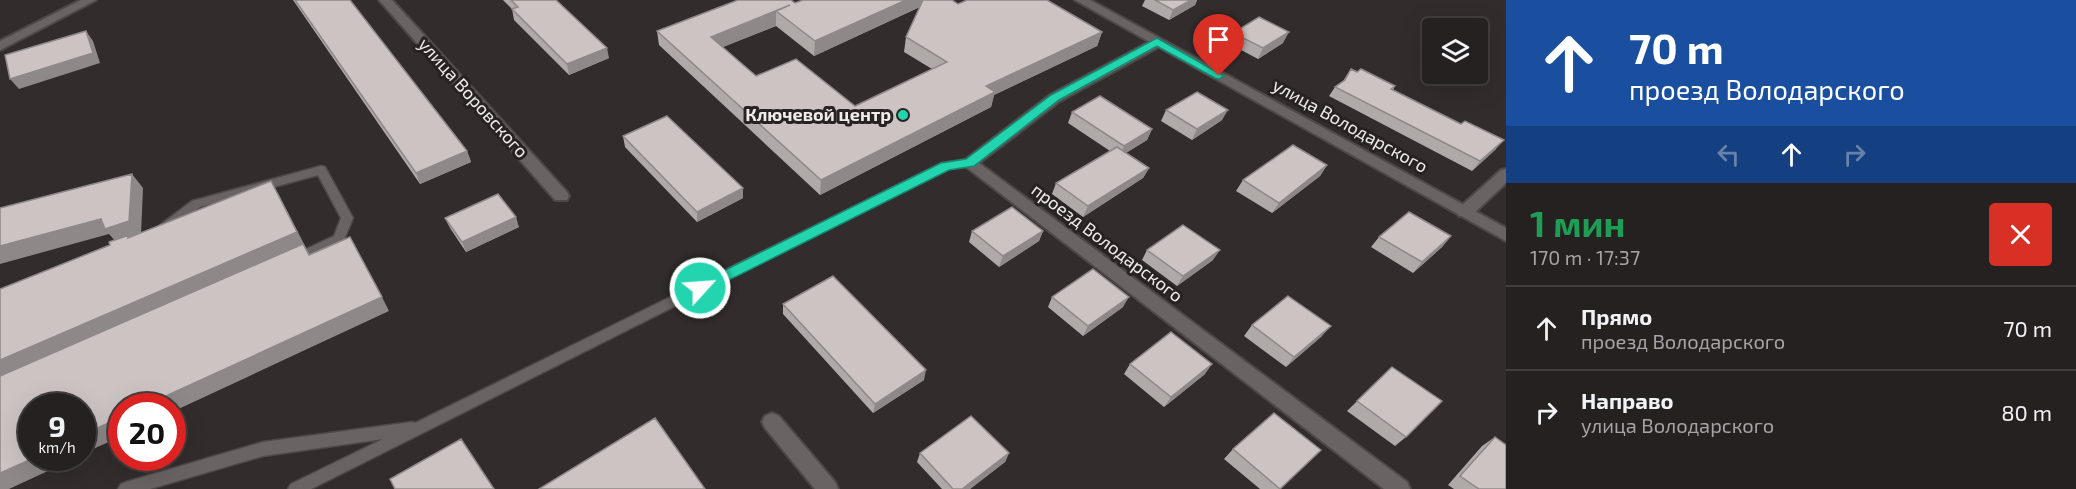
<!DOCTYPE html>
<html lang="ru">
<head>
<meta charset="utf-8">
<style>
	:root { --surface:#262121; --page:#2e292a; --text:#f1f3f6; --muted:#a4a3a5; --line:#423e3f }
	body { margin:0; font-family:"Exo 2",sans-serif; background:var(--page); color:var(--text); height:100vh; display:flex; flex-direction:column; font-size:22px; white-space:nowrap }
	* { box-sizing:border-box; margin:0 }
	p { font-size:20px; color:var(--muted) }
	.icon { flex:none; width:33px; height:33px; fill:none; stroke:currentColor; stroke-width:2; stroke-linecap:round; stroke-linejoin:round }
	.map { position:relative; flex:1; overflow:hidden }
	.details { display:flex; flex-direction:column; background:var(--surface); width:570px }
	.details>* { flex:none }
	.banner { background:#1a4fa0; color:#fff; overflow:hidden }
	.buttons { position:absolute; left:1422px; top:18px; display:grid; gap:12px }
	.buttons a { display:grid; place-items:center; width:66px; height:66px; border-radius:6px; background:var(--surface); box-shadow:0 6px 24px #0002,0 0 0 2px var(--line); font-size:30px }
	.speed { position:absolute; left:18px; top:393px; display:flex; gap:12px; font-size:30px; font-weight:700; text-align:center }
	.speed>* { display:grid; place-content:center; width:78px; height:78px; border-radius:50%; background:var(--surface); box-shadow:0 6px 24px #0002,0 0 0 2px var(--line); line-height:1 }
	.speed small { font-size:15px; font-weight:400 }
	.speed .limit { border:9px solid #d22; background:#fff; color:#111 }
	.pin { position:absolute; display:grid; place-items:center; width:51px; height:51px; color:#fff; margin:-62px -26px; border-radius:50% 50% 50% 0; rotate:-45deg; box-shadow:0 0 6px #0007 }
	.pin .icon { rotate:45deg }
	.me { position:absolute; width:66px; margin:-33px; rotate:64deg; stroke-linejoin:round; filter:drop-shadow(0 0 4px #0008) }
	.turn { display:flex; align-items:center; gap:21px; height:126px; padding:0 24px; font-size:27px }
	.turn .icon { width:78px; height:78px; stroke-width:2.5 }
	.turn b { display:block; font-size:42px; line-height:51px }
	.lanes { display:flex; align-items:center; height:57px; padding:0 24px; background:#0003; justify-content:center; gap:30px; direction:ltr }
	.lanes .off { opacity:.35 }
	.round { display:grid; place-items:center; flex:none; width:63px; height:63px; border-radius:6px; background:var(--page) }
	.head { display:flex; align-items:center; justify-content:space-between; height:102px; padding:0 24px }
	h1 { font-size:36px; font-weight:700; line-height:45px; color:#1e9e55 }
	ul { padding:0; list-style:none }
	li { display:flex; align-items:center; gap:18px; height:84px; padding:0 24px; border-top:2px solid var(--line) }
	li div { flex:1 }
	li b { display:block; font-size:22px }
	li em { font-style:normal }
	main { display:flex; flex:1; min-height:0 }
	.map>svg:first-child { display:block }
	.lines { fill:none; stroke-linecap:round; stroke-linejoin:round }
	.service-casing { stroke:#4d4948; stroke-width:3 }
	.minor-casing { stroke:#4d4948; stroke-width:4 }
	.tertiary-casing { stroke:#4d4948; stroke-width:4 }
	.service { fill:#6a6363; fill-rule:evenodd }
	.minor { fill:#6a6363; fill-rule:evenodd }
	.tertiary { fill:#6a6363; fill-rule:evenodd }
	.wall { fill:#afa9a8; fill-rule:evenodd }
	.shaded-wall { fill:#8e8988 }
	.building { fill:#cbc4c3; stroke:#8e8988; stroke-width:1.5 }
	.route { fill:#23d5af; stroke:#178a72; stroke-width:1.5 }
	.poi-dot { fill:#23d5af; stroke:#282322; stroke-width:2 }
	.labels { text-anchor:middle; stroke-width:6; stroke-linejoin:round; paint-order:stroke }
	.street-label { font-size:18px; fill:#f0ecec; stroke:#282322 }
	.poi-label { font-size:18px; font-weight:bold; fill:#f0ecec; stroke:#282322; text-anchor:end }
</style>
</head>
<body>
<main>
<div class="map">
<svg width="1506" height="489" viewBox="0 0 1506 489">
	<rect width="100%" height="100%" fill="#322c2c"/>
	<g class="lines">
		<defs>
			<path id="service" d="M969,159L974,163L973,166L948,169L311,489H288L291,484L383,439L263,456L150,489H118L121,484L126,482L263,442L412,422L415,423L942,163Z
				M321,166L325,167L353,218L343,242L299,262H291L289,259L291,256L334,236L341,218L318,175L200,207L165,232H157L155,229L192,201Z"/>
			<path id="minor" d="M81,0H96L0,50V41Z
				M379,0H392L567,192L569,196L567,200H555Z
				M1157,38L1163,42L1162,45L1060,101L979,163L1407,482L1410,489H1384L961,163L1050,95Z
				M1506,169V183L1471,216H1459L1457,212L1459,208L1501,170Z
				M772,413L779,416L835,482L838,489H815L765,428L762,422L765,416Z"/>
			<path id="tertiary" d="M1075,0H1090L1506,228V241Z"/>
		</defs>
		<use href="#service" class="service-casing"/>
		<use href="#minor" class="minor-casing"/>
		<use href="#tertiary" class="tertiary-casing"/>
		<use href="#service" class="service"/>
		<use href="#minor" class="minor"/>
		<use href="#tertiary" class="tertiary"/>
	</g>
	<path class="wall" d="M293,0H350L467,151L471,162L420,184Z
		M503,0H556L609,58L569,75L514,20L512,9Z
		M1145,0H1197L1195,5L1169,20L1142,6Z
		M795,3L958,4L1102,32L1097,46L994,95L991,107L820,195L659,45L657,31ZM920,7L906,37L904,52L932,69L855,106L756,76L722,47L776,26L814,56Z
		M1233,33L1283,43L1258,59L1228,43Z
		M1351,69L1395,86L1393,90L1496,149L1472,171L1329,96L1335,87L1343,81Z
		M1166,110L1222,120L1192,140L1161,121Z
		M1072,112L1152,129L1147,140L1126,153L1149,168L1143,178L1083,217L1052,194L1056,183L1110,151L1068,123Z
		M623,136L743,188V198L697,222L625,147Z
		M1327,165L1320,176L1272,213L1236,191L1243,180Z
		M445,218L519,227L466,252L450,228Z
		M972,231H1043L1039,241L999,267L969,242Z
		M1451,236L1442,247L1413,273L1371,247L1379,237Z
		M1147,250L1213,260L1177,286L1142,260Z
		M1052,297L1123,307L1083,336L1048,307Z
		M783,304L924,380L873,413L783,314Z
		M1252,325L1322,336L1286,367L1244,336Z
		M1130,364L1205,374L1164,407L1124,374Z
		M1392,367L1406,437L1395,446L1347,411Z
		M1495,437L1506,489H1454L1448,485L1482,446Z
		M1233,449L1280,489H1260L1224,459Z
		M920,453H1009L1005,462L970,489H942L917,462Z"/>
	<path class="shaded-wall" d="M906,0H926V4L814,56L815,41Z
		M1191,0H1197L1195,5L1169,20L1173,10Z
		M776,11V26L711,52V37Z
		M86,31L93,41L100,63L19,89L10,79Z
		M1102,32L1097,46L994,95L991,107L820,195L821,180L986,86Z
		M1289,32L1283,43L1258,59L1263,48Z
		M607,48L609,58L569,75L567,64Z
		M1228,110L1222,120L1192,140L1197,129Z
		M1152,129L1147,140L1119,157L1124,146Z
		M1504,140L1496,149L1472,171L1480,161Z
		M467,151L471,162L420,184L416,173Z
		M1327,165L1320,176L1272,213L1279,203Z
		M1149,168L1143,178L1083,217L1088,206Z
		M132,174L143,188L141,235L117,243L109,234L0,264V246L101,219Z
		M271,181L279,195L305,246L312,258L0,381V360Z
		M743,188V198L697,222V212Z
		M516,217L519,227L466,252L462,242Z
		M1043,231L1039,241L999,267L1003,256Z
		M1451,236L1442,247L1413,273L1422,262Z
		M1220,250L1213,260L1177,286L1183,276Z
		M382,297L389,311L172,412V406H144Z
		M1129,297L1123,307L1083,336L1088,326Z
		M1331,326L1322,336L1286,367L1294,357Z
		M1212,364L1205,374L1164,407L1171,397Z
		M926,370L924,380L873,413L875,404Z
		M122,417V436L82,454V435Z
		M1009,453L1005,462L970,489H962Z
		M34,458H76L9,489H0V473Z"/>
	<path class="building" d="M295,0H350L467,151L416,173Z
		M511,0H556L607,48L567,64L512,9L518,7Z
		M738,0H791L795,3L803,0H906L815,41L776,11L790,5L711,37L756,76L796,59L855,106L947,62L906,37L923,0H952L958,4L967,0H1047L1102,32L986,86L995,92L821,180L657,31Z
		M1155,0H1191L1173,10Z
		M1259,17L1289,32L1263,48L1233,33Z
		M86,31L93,53L10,79L5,55Z
		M1351,69L1357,72L1361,69L1395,86L1391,89L1461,124L1465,121L1504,140L1480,161L1335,87L1345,80Z
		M1197,92L1228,110L1197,129L1166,110Z
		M1100,96L1152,129L1124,146L1072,112Z
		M667,116L743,188L697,212L623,136Z
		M1293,145L1327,165L1279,203L1243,180Z
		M1117,147L1149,168L1088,206L1056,183Z
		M132,174L129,221L105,229L101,219L0,246V208Z
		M271,181L297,232L0,360V289L110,245L109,242L129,235L128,238Z
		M498,194L516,217L462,242L445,218Z
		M1012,207L1043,231L1003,256L972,231Z
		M1409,212L1451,236L1422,262L1379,237Z
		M1183,225L1220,250L1183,276L1147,250Z
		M350,237L382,297L144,406H122V417L82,435V406H32V458H34L0,473V376L303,244L309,255Z
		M1093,269L1129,297L1088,326L1052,297Z
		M833,276L926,370L875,404L783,304Z
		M1288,296L1331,326L1294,357L1252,325Z
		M1171,332L1212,364L1171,397L1130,364Z
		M1392,367L1442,401L1406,437L1357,401Z
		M1274,413L1321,450L1280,489L1233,449Z
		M971,416L1009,453L962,489H953L920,453Z
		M655,418L705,489H539Z
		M1495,437L1506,445V489H1479L1460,476Z
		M461,439L494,489H395L390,479Z"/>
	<path class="route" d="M1157,38L1224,76L1219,79L1215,78L1157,46L1059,100L974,166L949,170L705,292H695L693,288L695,285L941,163L966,159L1051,95Z"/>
	<circle class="poi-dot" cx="903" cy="115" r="6"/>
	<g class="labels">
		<g class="street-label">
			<text transform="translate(473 98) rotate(48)" y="6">улица Воровского</text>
			<text transform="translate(1350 126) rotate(29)" y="6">улица Володарского</text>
			<text transform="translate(1107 243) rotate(37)" y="6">проезд Володарского</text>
		</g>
		<g class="poi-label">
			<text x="891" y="121">Ключевой центр</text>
		</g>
	</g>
</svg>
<div class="buttons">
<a><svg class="icon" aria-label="layers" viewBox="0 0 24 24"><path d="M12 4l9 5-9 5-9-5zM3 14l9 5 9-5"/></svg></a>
</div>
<div class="speed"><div>9<small>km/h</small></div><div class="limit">20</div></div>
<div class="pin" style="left:1219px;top:76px;background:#d93025"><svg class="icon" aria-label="arrive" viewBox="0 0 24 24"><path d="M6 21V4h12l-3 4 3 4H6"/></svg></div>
<svg class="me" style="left:700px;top:288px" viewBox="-20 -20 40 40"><circle r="17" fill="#23d5af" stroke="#fff" stroke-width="3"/><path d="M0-11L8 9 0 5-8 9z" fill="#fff"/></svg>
</div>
<section class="details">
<div class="banner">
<div class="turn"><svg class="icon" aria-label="ahead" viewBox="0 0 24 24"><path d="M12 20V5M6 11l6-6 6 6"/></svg><div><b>70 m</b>проезд Володарского</div></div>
<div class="lanes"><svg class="icon off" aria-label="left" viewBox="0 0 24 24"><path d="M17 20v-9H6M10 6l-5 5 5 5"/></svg><svg class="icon" aria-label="ahead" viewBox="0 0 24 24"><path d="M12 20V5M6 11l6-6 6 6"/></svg><svg class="icon off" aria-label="right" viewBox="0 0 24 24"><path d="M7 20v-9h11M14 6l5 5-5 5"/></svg></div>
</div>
<div class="head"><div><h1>1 мин</h1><p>170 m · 17:37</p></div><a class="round" style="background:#d93025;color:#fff"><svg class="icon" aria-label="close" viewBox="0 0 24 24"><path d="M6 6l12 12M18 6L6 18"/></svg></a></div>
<ul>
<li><svg class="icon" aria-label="ahead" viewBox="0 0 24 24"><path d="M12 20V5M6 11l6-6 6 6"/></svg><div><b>Прямо</b><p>проезд Володарского</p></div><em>70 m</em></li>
<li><svg class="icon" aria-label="right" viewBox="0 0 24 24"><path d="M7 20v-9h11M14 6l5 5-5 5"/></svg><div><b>Направо</b><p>улица Володарского</p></div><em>80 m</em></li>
</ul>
</section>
</main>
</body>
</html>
